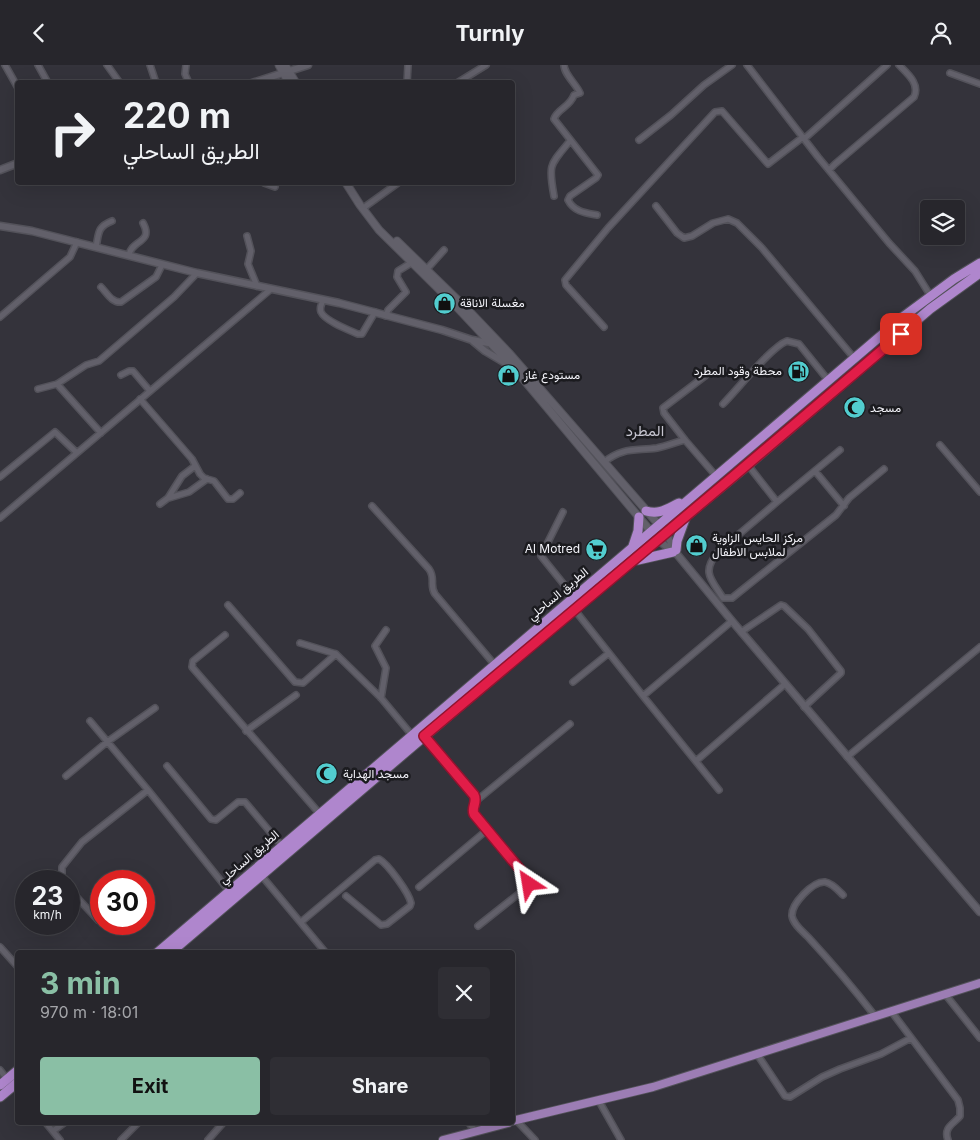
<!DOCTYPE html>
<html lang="en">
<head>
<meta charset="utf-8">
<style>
	:root { --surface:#27262c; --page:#2f2e34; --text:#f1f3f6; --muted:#a4a5a9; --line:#434348; --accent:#8abfa5 }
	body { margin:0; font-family:Inter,Vazirmatn,sans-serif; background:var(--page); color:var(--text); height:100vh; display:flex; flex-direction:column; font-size:19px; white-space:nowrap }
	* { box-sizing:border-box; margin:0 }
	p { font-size:16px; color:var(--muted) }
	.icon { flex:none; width:28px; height:28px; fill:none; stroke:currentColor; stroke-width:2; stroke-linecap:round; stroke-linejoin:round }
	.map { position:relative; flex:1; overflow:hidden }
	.details { position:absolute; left:15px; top:885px; width:500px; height:175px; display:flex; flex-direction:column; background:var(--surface); border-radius:5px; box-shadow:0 5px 20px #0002,0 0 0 1px var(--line) }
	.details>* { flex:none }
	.banner { position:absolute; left:15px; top:15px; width:500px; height:105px; border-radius:5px; box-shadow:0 5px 20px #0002,0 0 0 1px var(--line); background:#27262c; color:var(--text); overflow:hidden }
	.buttons { position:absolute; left:920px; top:135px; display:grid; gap:10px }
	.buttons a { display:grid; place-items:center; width:45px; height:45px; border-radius:5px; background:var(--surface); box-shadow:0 5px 20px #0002,0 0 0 1px var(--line); font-size:25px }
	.speed { position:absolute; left:15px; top:805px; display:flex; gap:10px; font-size:25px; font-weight:700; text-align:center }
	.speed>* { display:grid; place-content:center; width:65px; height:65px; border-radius:50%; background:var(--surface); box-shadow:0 5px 20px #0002,0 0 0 1px var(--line); line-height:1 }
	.speed small { font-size:12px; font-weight:400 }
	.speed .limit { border:8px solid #d22; background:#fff; color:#111 }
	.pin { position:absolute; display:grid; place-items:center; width:42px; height:42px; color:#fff; margin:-21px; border-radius:10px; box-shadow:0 2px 8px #0006 }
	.me { position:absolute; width:55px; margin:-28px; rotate:327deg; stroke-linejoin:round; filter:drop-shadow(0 0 4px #0008) }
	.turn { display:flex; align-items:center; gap:18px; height:105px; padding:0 25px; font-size:22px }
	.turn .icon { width:65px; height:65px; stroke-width:2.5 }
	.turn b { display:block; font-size:35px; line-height:42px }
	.round { display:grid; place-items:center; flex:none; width:52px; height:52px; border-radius:5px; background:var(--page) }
	.headline { display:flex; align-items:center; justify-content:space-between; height:85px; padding:0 25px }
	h1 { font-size:30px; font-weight:700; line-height:38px; color:var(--accent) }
	.cta { display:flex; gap:10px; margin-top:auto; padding:10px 25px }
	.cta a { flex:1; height:58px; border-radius:5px; background:var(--accent); color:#111; font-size:20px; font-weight:700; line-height:58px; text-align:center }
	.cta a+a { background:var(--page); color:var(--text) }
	header { display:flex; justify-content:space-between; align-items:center; height:65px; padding:0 25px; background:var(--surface); font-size:22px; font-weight:700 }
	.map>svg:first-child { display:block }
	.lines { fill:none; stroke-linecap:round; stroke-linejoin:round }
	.minor-casing { stroke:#53525a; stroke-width:8 }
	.tertiary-casing { stroke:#53525a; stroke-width:9 }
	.secondary-casing { stroke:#53525a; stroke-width:9 }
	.primary-casing { stroke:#53525a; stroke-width:10 }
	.trunk-casing { stroke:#53525a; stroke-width:11 }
	.minor { stroke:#62606a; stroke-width:5 }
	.tertiary { stroke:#62606a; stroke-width:6 }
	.secondary { stroke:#62606a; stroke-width:7 }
	.primary { stroke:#9c7db4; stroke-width:8 }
	.trunk { stroke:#af86cd; stroke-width:9 }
	.route-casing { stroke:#92132f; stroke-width:12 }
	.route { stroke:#e11d48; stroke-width:9 }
	.labels { text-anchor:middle; stroke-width:5; stroke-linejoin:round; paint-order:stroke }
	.poi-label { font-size:12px; fill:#f3f3f9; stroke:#1b1b1f; text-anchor:start }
	.street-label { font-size:12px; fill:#f3f3f9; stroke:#1b1b1f }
	.quarter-label { font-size:15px; fill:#c6c5d0; stroke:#1b1b1f }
</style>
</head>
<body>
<header><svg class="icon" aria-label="back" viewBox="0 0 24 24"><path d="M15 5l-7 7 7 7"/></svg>Turnly<svg class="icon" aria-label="person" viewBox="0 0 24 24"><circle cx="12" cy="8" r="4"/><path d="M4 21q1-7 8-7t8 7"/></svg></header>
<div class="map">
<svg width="980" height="1075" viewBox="0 0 980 1075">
	<rect width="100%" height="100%" fill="#34333b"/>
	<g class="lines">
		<defs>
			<path id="minor" d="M5,0L18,23
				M38,0L48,18
				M107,0L120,18
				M150,0L156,18
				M186,0L185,9L189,18
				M564,0C564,9 576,19 580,28L574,30C570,42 557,44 554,54L598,110L596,113L570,131L568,135C574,147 586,148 597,150
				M747,0L818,92L889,178L915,206L930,230
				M950,8L980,19
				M407,18L408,0
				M457,18L486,0
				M804,74L887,0
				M639,75L671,50L704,20L732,0
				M829,105L835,99L914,32C920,19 908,9 899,0
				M264,118L275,122
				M554,131C548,99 550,100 570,76
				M366,141L398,118
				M656,141L677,168L684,173L692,171L713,158L728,154L737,158L762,183L854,293
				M247,171L251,186L248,199L257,221
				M96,182C99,168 97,162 112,156
				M129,190C131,175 154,178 143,158
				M426,205L444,185
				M101,222C107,228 112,238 121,237L156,212L162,200
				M323,235C322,239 319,242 321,247C325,256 349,265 358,269H362L375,247
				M386,251L388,245L406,227L397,212L398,206L411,198
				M0,252L70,192L77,177
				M604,262L566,220L565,215L608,163L715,47L722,46L768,99L803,72
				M121,310L129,306H133L150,326
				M57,319L101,368
				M38,324L57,319L86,300L99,296L174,232L197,208
				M140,334L192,394L200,409L204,413L214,416L228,434H233L240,428
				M723,339C737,325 771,282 787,276L799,279L828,315
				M685,375L664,348L663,343L705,311
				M940,380L980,427
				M604,397C623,382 635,386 657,383C667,381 676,377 685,375L716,411
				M748,400L777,437L718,487C701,507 711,514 723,533H732L836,450L849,433L884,404
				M815,406L844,441
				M0,412L55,367L77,388
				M169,433L189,427L207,414
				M777,437L840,385
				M160,439L168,433L182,411L195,401
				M372,441L429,504C436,514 429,520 435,529L494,599
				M563,447L541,491L574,532
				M0,453L271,224
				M228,540L295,617L303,618L336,589
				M574,544L643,631
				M741,567L781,540L784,541L808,564L841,606V608L804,642
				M225,570L193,596L192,602L319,748
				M300,578L336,589L381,633L411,669
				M573,617L609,588
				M381,633L386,603L375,581L386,565
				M90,656L148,725L229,826
				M246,666L296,630
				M424,671L474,730C478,737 471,742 474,749L529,816L526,823L478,861
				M847,692L980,582
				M696,696L785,619
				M167,701L211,754L216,755L238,737H245L282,781
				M66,711L107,677L155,643
				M719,725L643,631L732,556
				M476,736L570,659
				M261,810L326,888
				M64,816L62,812V802L82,777L148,725
				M419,822L487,765
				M69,824L98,855
				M843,830C838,825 832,818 825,817C813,816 791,839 792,851C793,859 803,867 808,872C832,898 854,924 875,951
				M301,857L375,795L379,794C388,799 409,828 411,838L410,841L387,859L381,860L346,831
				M0,882L18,902
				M945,929L980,973
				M891,946L958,1035L960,1043V1051C954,1059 943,1062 948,1075
				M757,989L785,1031L790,1032L822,1012L840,1004L881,989L911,973
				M0,1005L7,1014
				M599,1036L621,1075
				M516,1055L535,1075
				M46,1058L60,1075
				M469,1058L475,1066
				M53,1066L64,1058
				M121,1075L138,1058
				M208,1075L223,1058"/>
			<path id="tertiary" d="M252,18L308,0
				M0,105L18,98
				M0,161L32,166L197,208L339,238L442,265L472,275L494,279
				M473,276L485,286L512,302
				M666,468L676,488L732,556L980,847
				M658,475L675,488"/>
			<path id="secondary" d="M279,0L289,18
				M285,0L296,18
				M346,118L360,140L379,165L454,239L514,303L658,475
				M397,176L469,246L509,288L666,468"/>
			<path id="primary" d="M512,1056L653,1022L980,918
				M443,1075L508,1058"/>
			<path id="trunk" d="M646,446C659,450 667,444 679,438
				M633,481L638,466L639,452
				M676,485L677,476L685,454
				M638,495L673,487
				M157,888L904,251L954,214L980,198
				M170,888L574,544L748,400L930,244L980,208
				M0,1020L18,1005
				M0,1032L18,1017"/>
		</defs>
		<use href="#minor" class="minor-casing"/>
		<use href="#tertiary" class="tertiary-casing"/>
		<use href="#secondary" class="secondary-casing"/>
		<use href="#primary" class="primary-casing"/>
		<use href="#trunk" class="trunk-casing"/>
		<use href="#minor" class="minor"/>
		<use href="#tertiary" class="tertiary"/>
		<use href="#secondary" class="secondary"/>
		<use href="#primary" class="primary"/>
		<use href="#trunk" class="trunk"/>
	</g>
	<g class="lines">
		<defs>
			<path id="route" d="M529,819L528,814L474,749C471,742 478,737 474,730L424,671L735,410L901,269"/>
		</defs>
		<use href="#route" class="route-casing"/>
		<use href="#route" class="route"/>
	</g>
	<defs>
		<symbol id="shop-disc" viewBox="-11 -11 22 22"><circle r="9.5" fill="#52cdcf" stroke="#1b1b1f"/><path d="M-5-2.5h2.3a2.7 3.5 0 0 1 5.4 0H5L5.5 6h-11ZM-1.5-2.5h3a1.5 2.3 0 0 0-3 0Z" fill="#111"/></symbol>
		<symbol id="fuel-disc" viewBox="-11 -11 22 22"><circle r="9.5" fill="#52cdcf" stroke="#1b1b1f"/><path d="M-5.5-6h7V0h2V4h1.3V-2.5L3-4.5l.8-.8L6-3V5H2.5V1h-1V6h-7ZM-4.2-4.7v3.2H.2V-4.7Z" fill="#111"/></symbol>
		<symbol id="mosque-disc" viewBox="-11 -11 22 22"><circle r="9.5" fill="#52cdcf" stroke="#1b1b1f"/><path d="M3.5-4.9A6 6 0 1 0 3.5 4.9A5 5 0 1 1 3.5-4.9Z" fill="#111"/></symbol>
		<symbol id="supermarket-disc" viewBox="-11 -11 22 22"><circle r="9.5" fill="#52cdcf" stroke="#1b1b1f"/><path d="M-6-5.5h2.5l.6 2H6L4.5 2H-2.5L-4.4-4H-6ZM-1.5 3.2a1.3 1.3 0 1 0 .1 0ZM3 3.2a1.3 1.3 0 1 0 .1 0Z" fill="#111"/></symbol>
	</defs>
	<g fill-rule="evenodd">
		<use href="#shop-disc" x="432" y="226" width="25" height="25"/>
		<use href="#fuel-disc" x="786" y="294" width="25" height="25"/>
		<use href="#shop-disc" x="496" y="298" width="25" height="25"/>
		<use href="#mosque-disc" x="842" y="330" width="25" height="25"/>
		<use href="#shop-disc" x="684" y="468" width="25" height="25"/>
		<use href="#supermarket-disc" x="584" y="472" width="25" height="25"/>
		<use href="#mosque-disc" x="314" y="696" width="25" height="25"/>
	</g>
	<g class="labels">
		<g class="poi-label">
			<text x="460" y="242">مغسلة الاناقة</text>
			<text x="782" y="310" text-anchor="end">محطة وقود المطرد</text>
			<text x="524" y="314">مستودع غاز</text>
			<text x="870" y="347">مسجد</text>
			<text x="712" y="477">مركز الحايس الزاوية<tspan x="712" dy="14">لملابس الاطفال</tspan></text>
			<text x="580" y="488" text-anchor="end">Al Motred</text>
			<text x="343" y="713">مسجد الهداية</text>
		</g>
		<g class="street-label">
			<text transform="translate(558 529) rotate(-40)" y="4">الطريق الساحلي</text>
			<text transform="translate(249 792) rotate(-41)" y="4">الطريق الساحلي</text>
		</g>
		<g class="quarter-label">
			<text x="645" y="371">المطرد</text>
		</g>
	</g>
</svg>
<div class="buttons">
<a><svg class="icon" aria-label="layers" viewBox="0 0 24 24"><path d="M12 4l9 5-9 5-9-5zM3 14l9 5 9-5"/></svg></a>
</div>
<div class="speed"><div>23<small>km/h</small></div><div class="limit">30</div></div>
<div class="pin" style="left:901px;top:269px;background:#d93025"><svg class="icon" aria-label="arrive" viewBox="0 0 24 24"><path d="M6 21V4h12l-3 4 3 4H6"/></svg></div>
<svg class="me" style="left:529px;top:819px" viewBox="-20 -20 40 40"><path d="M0-17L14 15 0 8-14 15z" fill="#e11d48" stroke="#fff" stroke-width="4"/></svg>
<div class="banner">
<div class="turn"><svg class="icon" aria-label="right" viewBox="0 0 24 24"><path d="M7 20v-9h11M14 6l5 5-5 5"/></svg><div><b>220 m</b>الطريق الساحلي</div></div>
</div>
<section class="details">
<div class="headline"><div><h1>3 min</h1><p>970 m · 18:01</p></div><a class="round"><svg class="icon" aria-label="close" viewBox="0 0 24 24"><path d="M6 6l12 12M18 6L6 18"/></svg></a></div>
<div class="cta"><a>Exit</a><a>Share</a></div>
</section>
</div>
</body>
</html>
